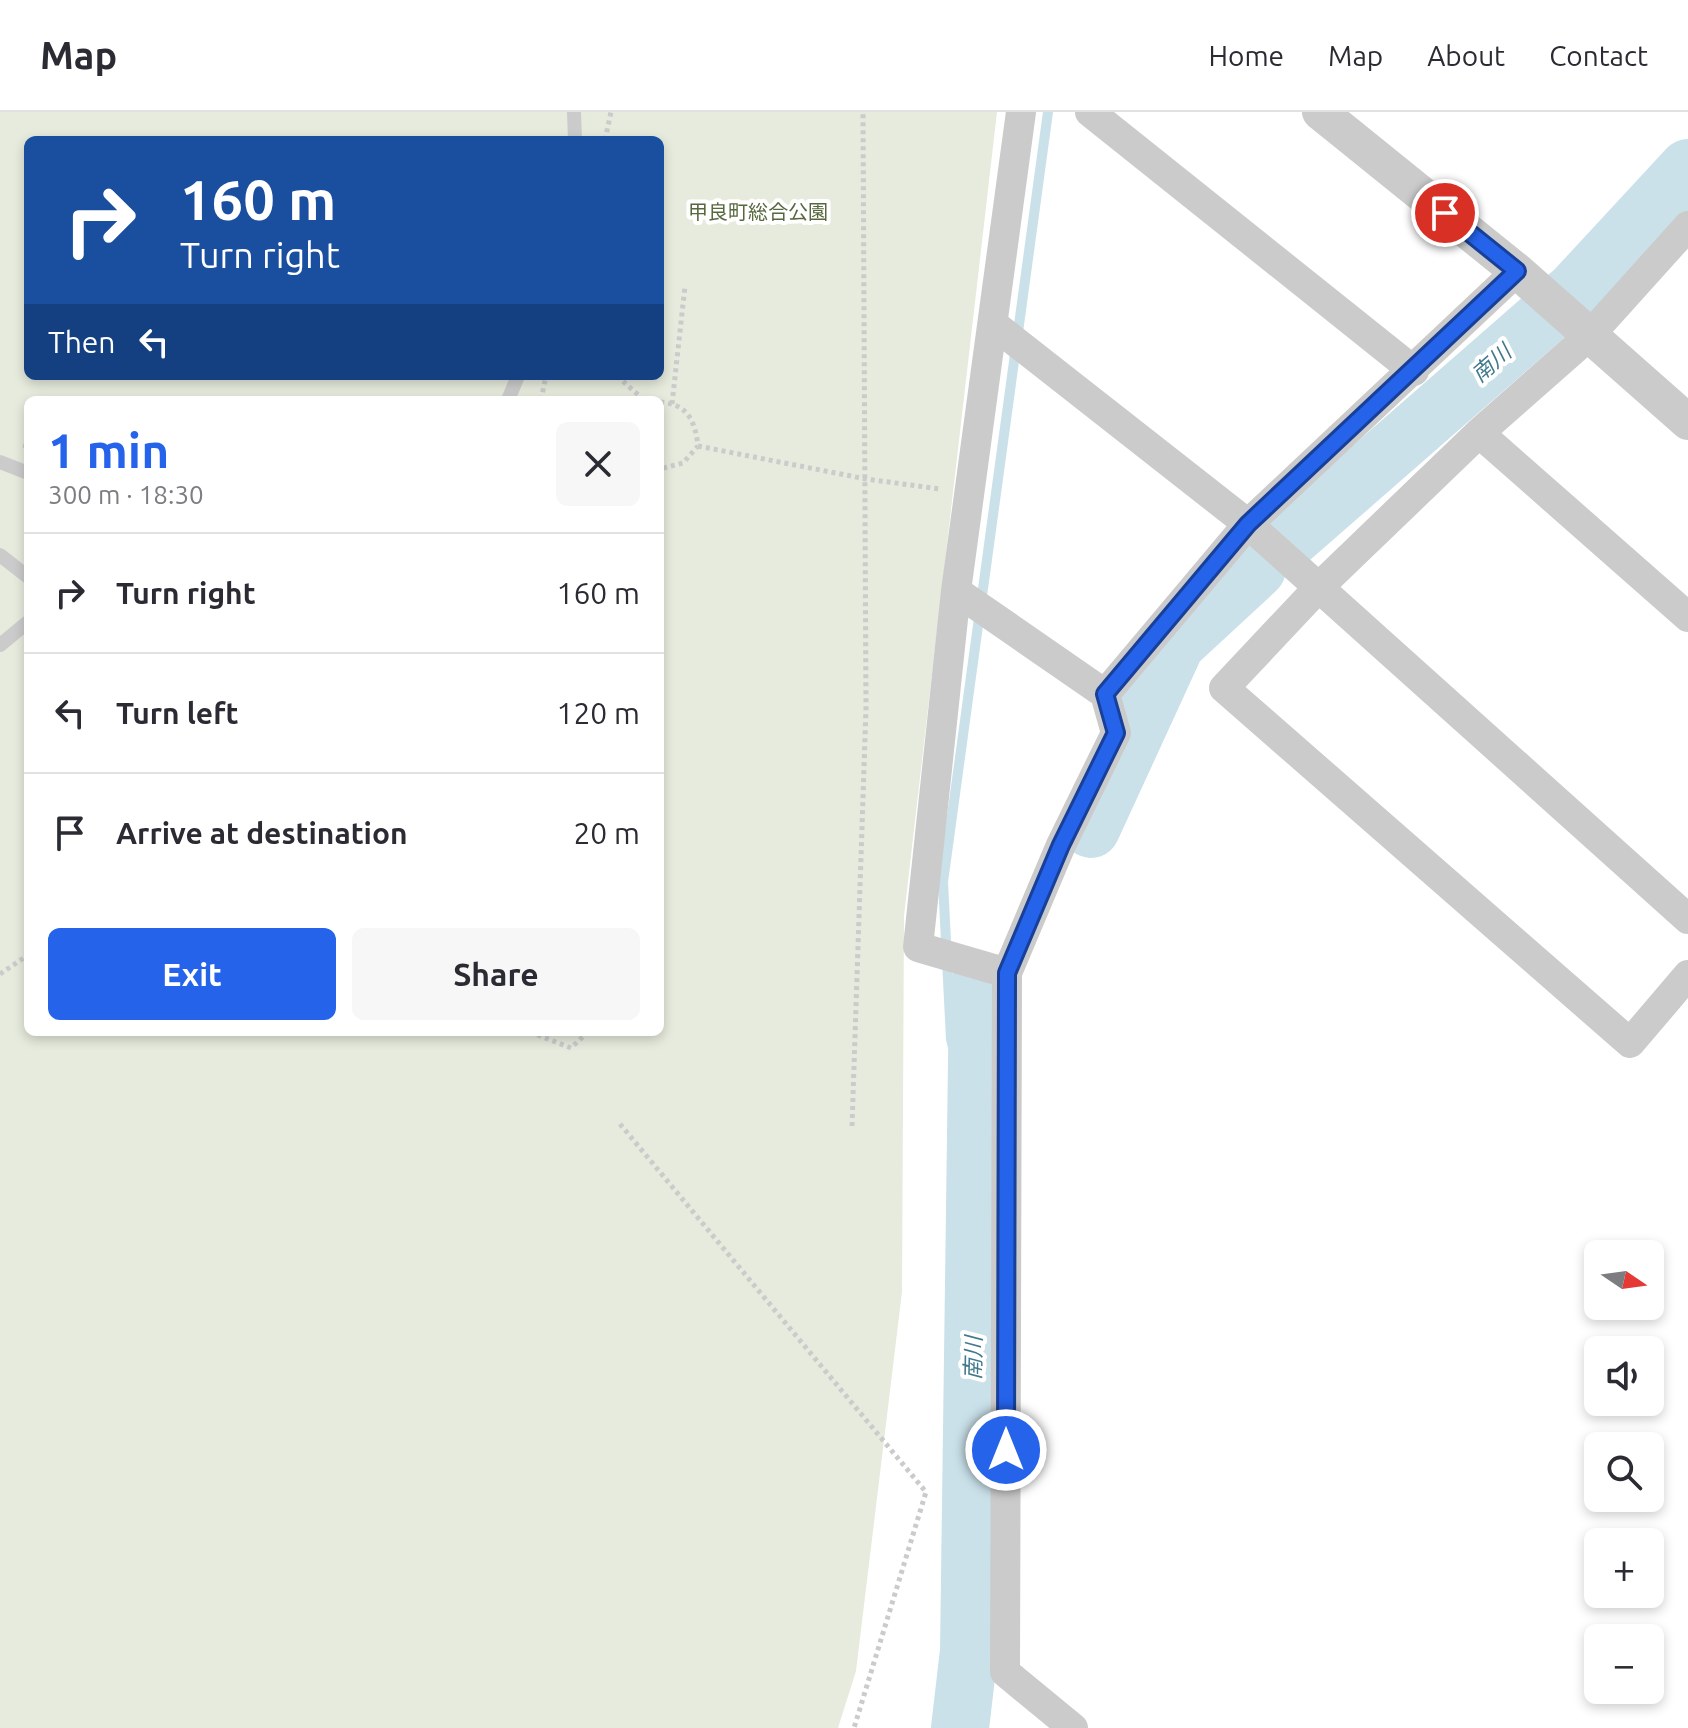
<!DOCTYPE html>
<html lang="en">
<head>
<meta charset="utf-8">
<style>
	:root { --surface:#fff; --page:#f7f7f7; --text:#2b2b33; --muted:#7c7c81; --line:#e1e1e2; --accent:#2563eb }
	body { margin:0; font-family:Ubuntu,"Noto Sans JP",sans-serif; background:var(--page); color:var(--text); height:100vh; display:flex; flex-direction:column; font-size:30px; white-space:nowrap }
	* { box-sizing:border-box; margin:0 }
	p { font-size:26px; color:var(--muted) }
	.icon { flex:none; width:44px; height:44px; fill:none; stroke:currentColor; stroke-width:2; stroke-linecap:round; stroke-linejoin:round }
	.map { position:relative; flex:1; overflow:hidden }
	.panel { position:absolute; left:24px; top:284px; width:640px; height:640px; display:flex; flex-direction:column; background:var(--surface); border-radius:12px; box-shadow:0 4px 12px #0003 }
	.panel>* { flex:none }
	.top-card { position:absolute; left:24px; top:24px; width:640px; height:244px; border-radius:12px; box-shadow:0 4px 12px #0003; background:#1a4fa0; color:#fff; overflow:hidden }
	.needle { width:52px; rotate:103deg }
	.buttons { position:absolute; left:1584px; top:1128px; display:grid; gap:16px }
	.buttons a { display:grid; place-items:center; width:80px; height:80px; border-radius:12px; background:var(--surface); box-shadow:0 4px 12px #0003; font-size:40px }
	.pin { position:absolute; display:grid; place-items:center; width:68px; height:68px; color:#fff; margin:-34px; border:4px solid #fff; border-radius:50%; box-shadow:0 2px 8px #0007 }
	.me { position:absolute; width:88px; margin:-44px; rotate:0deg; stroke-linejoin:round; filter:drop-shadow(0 0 6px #0008) }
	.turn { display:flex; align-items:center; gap:28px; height:168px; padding:0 24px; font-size:36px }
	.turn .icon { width:104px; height:104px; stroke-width:2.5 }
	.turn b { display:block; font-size:56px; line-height:68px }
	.then { display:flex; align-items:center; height:76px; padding:0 24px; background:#0003; gap:16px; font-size:30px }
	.round { display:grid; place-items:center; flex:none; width:84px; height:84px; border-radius:12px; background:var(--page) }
	.overview { display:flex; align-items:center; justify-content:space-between; height:136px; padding:0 24px }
	h1 { font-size:48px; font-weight:700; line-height:60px; color:var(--accent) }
	.primary-button { display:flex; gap:16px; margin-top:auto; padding:16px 24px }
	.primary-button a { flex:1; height:92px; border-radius:12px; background:var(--accent); color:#fff; font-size:32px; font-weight:700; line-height:92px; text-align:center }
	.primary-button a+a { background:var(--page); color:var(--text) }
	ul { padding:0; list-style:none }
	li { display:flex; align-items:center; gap:24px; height:120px; padding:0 24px; border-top:2px solid var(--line) }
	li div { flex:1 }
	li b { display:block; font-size:30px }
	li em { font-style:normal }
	header { display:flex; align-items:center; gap:48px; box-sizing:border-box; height:112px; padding:0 40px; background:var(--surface); border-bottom:2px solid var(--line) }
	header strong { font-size:38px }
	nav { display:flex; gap:44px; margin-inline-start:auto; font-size:28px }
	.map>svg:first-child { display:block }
	.green { fill:#e6ebdd; fill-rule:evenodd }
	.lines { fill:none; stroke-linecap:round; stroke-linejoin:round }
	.stream { stroke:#cae1ea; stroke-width:10 }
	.river { stroke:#cae1ea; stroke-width:58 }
	.path { stroke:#cbcbcb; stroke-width:5; stroke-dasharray:4 4; stroke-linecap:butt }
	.service { stroke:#cbcbcb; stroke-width:14 }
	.minor { stroke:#cbcbcb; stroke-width:30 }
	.tertiary { stroke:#cbcbcb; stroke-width:36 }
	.route-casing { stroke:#184099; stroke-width:20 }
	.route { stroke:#2563eb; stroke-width:14 }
	.labels { text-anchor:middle; stroke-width:8; stroke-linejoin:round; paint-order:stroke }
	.park-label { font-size:20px; fill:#57683e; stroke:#fff }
	.water-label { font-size:22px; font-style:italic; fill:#40798d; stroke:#fff }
</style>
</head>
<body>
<header>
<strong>Map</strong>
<nav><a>Home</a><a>Map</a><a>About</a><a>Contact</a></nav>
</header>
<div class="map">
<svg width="1688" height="1616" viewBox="0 0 1688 1616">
	<rect width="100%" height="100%" fill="#fff"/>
	<path class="green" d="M0,0H997L904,804L902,1180L856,1559L838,1616H0ZM28,28H660V264H28ZM28,288H660V920H28Z"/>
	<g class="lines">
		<path class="stream" d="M1671,74L1688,89
			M975,1027L951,927L943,770L1048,0"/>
		<path class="river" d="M1282,434L1575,178L1688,56
			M1091,717L1176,532L1257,457
			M960,1616L969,1539L978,876"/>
		<path class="path" d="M605,28L611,0
			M617,264L644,288
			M541,288L546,264
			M660,290C688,292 695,309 698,334L683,351L660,357
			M672,292L685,174
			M698,334L866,367L940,377
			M25,336L28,323
			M0,862L28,843
			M530,920L571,936L588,920
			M620,1012L926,1380L854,1616
			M852,1014L866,596L863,0"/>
		<path class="service" d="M574,0L575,28
			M508,288L518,264
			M0,350L28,361
			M0,443L28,465
			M0,533L28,510"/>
		<path class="minor" d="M1090,0L1414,259
			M1688,114L1589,224L1479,321L1320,474L1224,576L1630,931L1688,863
			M993,212L1248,412L1688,807
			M1479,321L1688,505
			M956,479L1105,582L1248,412L1517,159
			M1007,861L918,835L956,479L1021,0
			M1073,1616L1005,1560L1007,861L1061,733L1116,621L1105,582"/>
		<path class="tertiary" d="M1320,0L1517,159L1688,310"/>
	</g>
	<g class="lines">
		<defs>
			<path id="route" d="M1006,1338L1007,861L1061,733L1116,621L1105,582L1248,412L1517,159L1445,101"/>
		</defs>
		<use href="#route" class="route-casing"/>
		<use href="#route" class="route"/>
	</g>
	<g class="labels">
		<g class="park-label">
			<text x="758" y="107">甲良町総合公園</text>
		</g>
		<g class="water-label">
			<text transform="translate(1491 251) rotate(-41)" y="8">南川</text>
			<text transform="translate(973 1246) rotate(-89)" y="8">南川</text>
		</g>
	</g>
</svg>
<div class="buttons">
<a><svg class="needle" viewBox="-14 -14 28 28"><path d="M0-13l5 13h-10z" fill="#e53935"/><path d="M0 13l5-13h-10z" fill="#7c7c81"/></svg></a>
<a><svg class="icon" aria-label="sound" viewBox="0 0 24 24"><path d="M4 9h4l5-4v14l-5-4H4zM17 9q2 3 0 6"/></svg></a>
<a><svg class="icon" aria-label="search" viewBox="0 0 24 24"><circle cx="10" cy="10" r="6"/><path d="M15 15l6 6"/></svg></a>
<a>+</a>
<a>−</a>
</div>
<div class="pin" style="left:1445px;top:101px;background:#d93025"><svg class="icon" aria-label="arrive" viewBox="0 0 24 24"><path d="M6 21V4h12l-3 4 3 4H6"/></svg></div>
<svg class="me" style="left:1006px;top:1338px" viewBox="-20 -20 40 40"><circle r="17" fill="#2563eb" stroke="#fff" stroke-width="3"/><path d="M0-11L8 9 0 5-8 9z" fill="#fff"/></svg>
<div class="top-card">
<div class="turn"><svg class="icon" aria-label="right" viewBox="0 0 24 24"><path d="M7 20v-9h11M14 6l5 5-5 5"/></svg><div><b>160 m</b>Turn right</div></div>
<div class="then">Then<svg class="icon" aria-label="left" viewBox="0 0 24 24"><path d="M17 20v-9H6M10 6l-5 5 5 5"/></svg></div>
</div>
<section class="panel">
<div class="overview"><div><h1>1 min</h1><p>300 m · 18:30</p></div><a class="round"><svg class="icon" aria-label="close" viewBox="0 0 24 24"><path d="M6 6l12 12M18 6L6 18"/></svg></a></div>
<ul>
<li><svg class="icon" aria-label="right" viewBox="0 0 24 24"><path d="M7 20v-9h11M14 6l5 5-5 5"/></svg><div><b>Turn right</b></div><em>160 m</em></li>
<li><svg class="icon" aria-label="left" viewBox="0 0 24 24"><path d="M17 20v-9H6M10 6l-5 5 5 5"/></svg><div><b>Turn left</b></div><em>120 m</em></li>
<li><svg class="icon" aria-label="arrive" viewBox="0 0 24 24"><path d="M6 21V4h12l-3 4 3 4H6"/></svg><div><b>Arrive at destination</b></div><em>20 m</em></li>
</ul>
<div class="primary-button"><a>Exit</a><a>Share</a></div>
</section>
</div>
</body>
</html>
